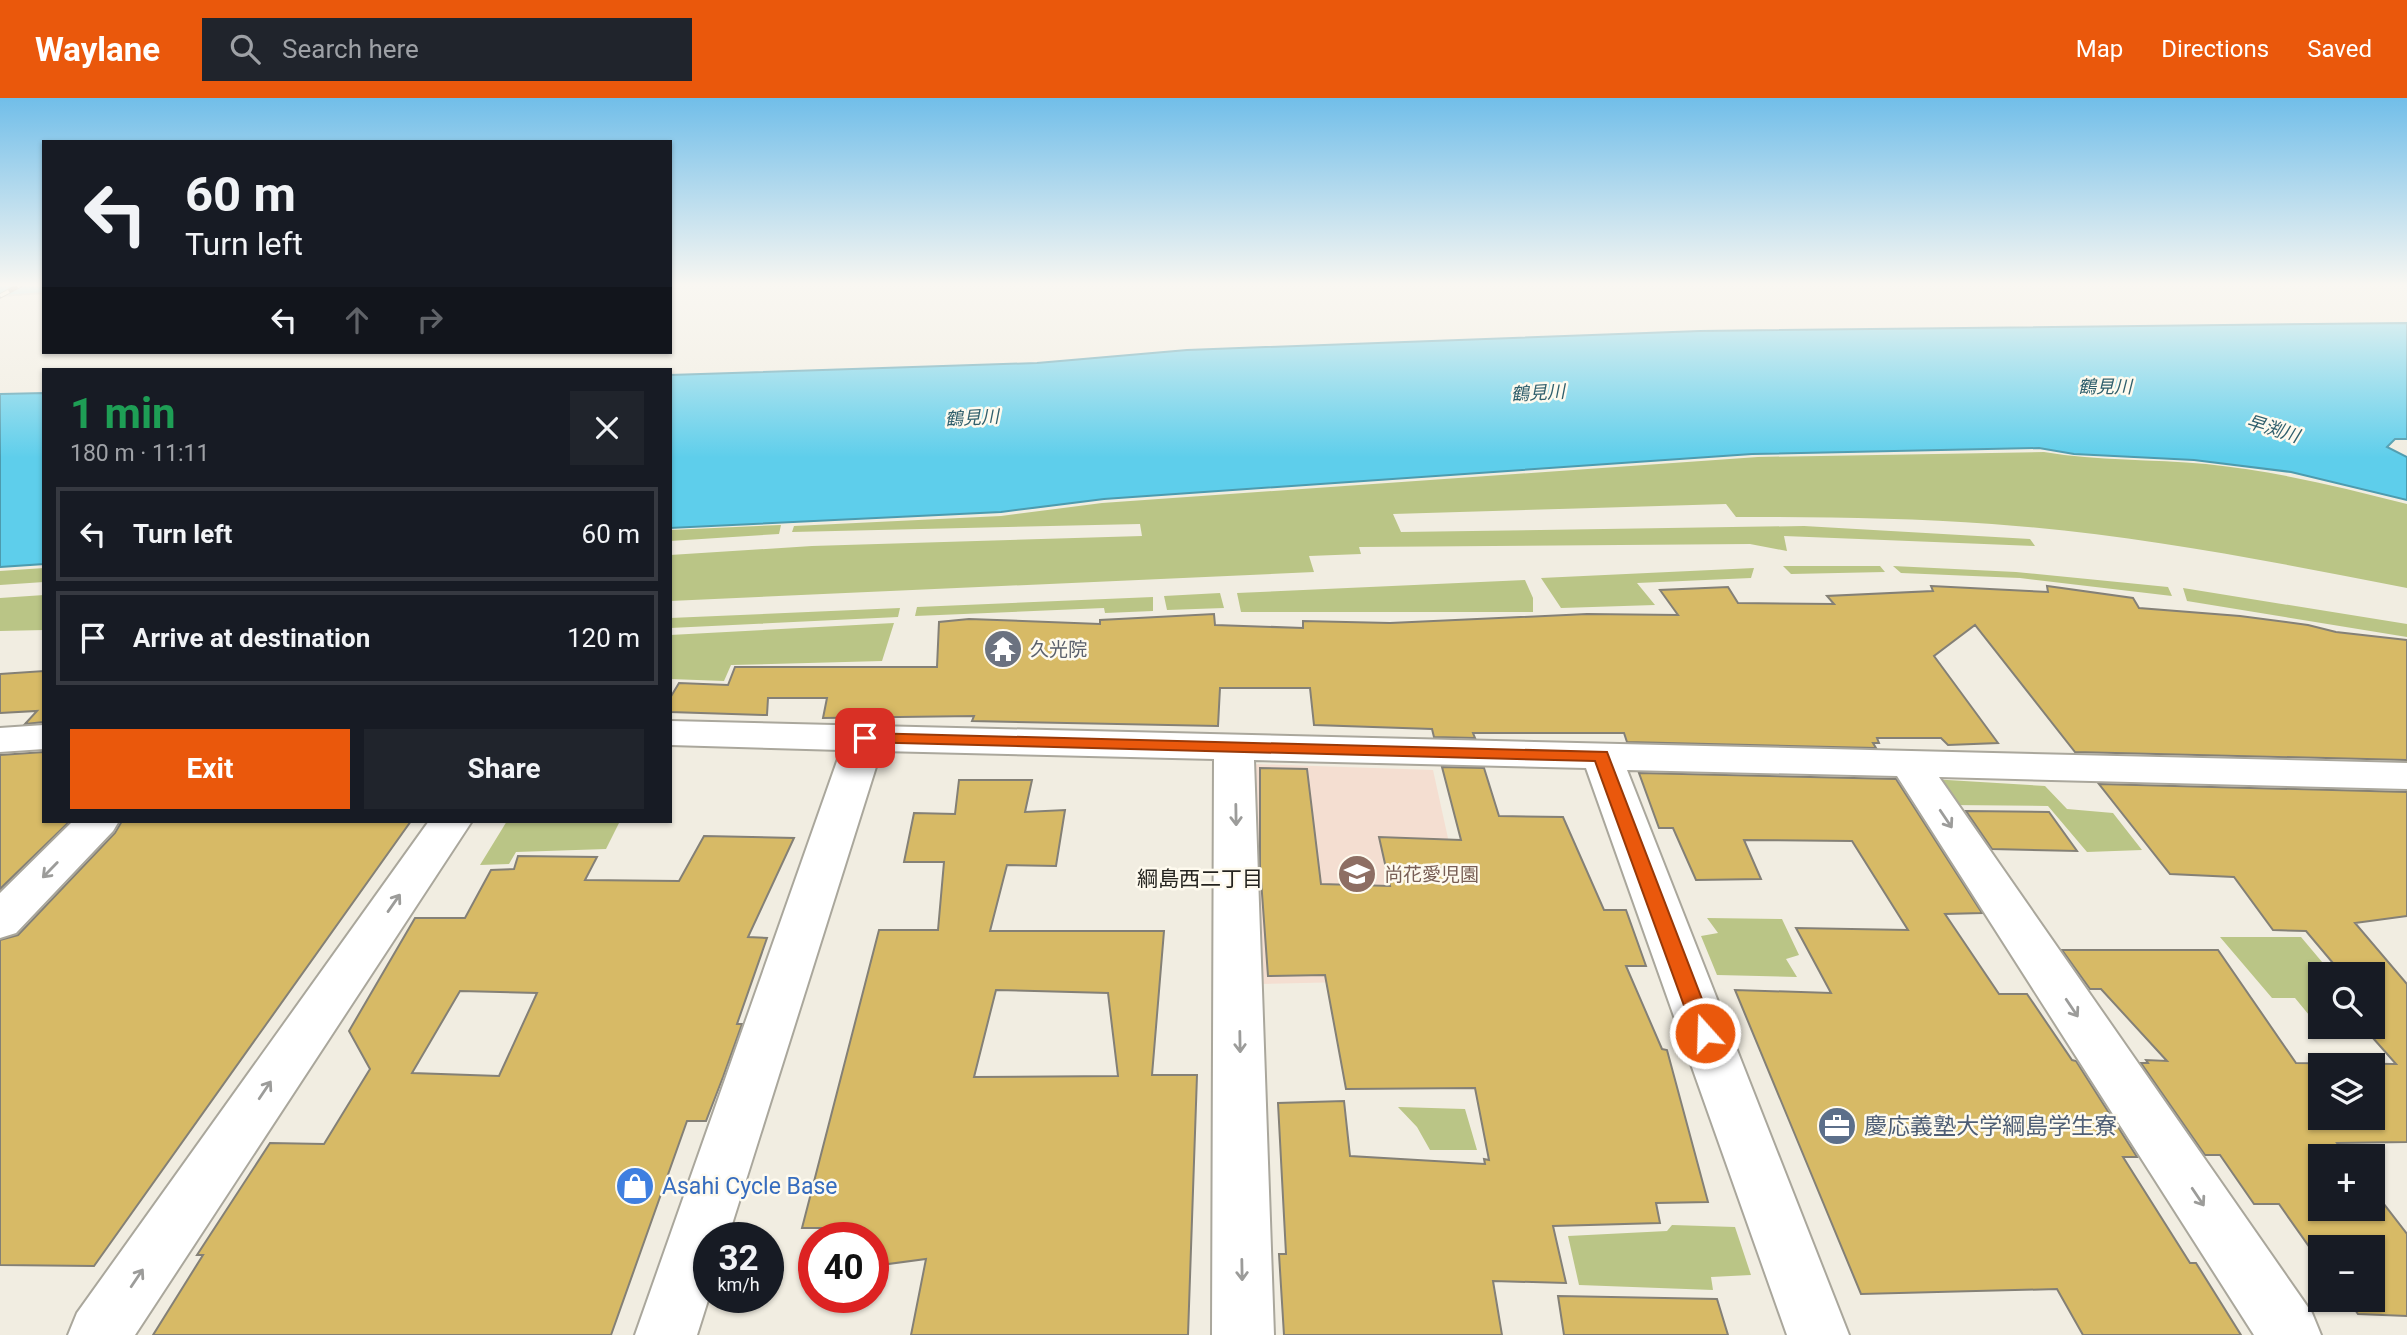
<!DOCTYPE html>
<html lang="en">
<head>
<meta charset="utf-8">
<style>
	:root { --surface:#171b24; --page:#20242c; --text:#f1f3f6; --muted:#9ea1a6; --line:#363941; --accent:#ea580c }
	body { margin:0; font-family:Roboto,"Noto Sans JP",sans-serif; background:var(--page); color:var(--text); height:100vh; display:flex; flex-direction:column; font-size:26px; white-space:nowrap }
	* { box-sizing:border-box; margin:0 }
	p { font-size:23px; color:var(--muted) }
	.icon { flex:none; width:38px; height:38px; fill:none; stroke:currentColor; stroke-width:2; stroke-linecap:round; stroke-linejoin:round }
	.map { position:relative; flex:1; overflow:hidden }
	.details { position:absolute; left:42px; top:270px; width:630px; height:455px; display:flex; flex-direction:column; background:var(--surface); border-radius:0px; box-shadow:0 2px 5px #0004 }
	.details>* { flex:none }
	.guide { position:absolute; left:42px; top:42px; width:630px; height:214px; border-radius:0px; box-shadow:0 2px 5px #0004; background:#171b24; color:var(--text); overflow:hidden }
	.fabs { position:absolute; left:2308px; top:864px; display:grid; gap:14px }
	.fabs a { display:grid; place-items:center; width:77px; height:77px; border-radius:0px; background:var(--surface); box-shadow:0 2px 5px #0004; font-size:35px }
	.speed { position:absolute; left:693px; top:1124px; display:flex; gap:14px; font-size:35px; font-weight:700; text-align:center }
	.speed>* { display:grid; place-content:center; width:91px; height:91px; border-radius:50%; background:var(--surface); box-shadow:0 2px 5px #0004; line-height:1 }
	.speed small { font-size:18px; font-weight:400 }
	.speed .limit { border:10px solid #d22; background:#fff; color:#111 }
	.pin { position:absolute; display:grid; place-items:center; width:60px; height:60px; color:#fff; margin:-30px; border-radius:14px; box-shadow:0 4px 10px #0006 }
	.me { position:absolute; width:77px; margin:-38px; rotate:340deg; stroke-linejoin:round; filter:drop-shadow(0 0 5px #0008) }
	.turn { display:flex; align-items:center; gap:24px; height:147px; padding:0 28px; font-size:32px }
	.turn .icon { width:91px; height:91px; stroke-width:2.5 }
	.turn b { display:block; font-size:49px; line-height:60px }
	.lanes { display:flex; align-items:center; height:66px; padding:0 28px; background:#0003; justify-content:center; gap:35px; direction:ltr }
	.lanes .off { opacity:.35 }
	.round { display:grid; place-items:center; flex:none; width:74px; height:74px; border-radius:0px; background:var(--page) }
	.overview { display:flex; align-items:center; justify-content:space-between; height:119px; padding:0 28px }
	h1 { font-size:42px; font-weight:700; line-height:52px; color:#1e9e55 }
	.action { display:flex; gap:14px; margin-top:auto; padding:14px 28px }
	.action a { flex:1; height:80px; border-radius:0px; background:var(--accent); color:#fff; font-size:28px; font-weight:700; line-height:80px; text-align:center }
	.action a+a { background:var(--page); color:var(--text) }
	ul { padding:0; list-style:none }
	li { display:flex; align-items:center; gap:21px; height:94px; margin:0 14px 10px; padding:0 14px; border:4px solid var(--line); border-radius:0px }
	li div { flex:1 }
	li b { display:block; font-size:26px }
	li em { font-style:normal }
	header { display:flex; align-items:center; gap:42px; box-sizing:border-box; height:98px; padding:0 35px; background:var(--accent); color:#fff }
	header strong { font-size:33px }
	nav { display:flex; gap:38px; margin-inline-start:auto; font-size:24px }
	.search { width:490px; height:63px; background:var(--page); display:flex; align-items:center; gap:18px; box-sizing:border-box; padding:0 24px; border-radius:0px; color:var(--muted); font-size:26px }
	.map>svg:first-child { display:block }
	.industrial { fill:#f4ded1 }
	.green { fill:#bac586 }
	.water { fill:#5eceeb; stroke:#4d9bae; stroke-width:2 }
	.building { fill:#d7ba66; stroke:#848076; stroke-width:2; fill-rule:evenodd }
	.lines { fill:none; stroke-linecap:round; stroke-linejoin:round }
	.minor-casing { stroke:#aaa79c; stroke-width:4 }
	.major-casing { stroke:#cfcfce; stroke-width:4 }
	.minor { fill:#fff; fill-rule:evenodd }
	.major { fill:#87e0f8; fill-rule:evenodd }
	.rail-casing { stroke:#706e67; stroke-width:5 }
	.rail { stroke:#fefaee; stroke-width:3.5; stroke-dasharray:10; stroke-linecap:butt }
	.oneway { stroke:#9c9c9a }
	.route { fill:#ea580c; stroke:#983908; stroke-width:2 }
	.labels { text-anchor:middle; stroke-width:5; stroke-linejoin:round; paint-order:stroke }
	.far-water-label { font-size:18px; font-style:italic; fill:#305f6c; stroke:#fefaee }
	.worship-label { font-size:19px; fill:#5b616d; stroke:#fefaee; text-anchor:start }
	.education-label { font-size:19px; fill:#785e54; stroke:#fefaee; text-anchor:start }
	.neighbourhood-label { font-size:21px; fill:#24231f; stroke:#fefaee }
	.near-service-label { font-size:23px; fill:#4e5e75; stroke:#fefaee; text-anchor:start }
	.near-shop-label { font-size:23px; fill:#366cbe; stroke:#fefaee; text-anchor:start }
</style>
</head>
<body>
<header>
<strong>Waylane</strong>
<div class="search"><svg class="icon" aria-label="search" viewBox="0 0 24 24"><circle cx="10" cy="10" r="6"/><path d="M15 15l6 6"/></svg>Search here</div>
<nav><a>Map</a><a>Directions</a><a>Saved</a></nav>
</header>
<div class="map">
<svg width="2407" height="1237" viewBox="0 0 2407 1237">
	<rect width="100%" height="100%" fill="#f1ede1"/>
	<path class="industrial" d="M1253,666L1433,672L1479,881L1262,886Z"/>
	<path class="green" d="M2044,354C2098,363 2152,361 2206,366C2275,373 2340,389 2407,406V490C2270,463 2131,436 1992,426C1907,420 1821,419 1736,419L1726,406L1393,416L1401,434L1804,428L2030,441L2035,448L1784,438L1787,453L1750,446L1359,449L1361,456L1309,458L1314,474L670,503V457L812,448L1142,438L1140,426L792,434L794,428L1001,418L1102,405L1758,359Z
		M781,427L779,436L670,443V432Z
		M1783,468H1880L1885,474L1791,476Z
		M1893,468L2016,474L2168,489L2172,498L2020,480L1901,475Z
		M44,470V484L0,487V473Z
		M1754,470L1751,480L1637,485L1655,507L1561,510L1541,480Z
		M1525,482L1533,500V514H1241L1237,495Z
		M2183,490L2407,526V539L2187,503Z
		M1220,495L1224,510L1167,512L1164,498Z
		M44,497V532L0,533V500Z
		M1153,499V513L1105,515L1104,510L915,518L917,509Z
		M900,510L898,519L670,530V520Z
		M894,525L882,563L731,567L724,583L670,581V537Z
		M1931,681L2045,688L2067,711L2113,715L2142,752L2087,754L2048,708L1950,707Z
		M507,723H620L606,751L516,754L509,766L480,767Z
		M1707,820L1782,821L1799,857L1786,861L1797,879L1717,877L1701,838L1718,835Z
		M2220,839H2301L2333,877H2320V917H2309L2295,900H2272Z
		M1398,1009L1465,1011L1477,1052H1430L1417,1029Z
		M1672,1127L1735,1129L1751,1177L1711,1179L1713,1192L1579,1187L1568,1138L1667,1133Z"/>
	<path class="water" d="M2407,225V341H2395L2387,349L2407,359V402L2291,374L2194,362L2074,356L2039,350L1752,356L1104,401L1001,414L670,430V277L1037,265L1187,252L1700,233Z
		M44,295V466L0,469V296Z"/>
	<path class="building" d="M1931,488L2048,494L2047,488L2133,500L2139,510L2240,518L2308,527L2336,534L2407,542V662L2075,654L1975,527L1934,558L1998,645L1948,647L1941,640H1877L1879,645H1873L1876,650L1627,644L1624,635H1473L1475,640L1434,639L1432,631L1314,627L1310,590H1220L1218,628L972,623L974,618L823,620L827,600H768L767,617H763L670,614V600L679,585L728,587L735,569H937L939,524L969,521L1100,526V522L1214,516L1215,527L1303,530V523L1390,525L1587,516L1678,517L1660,492L1728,489L1738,505L1834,506L1827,498L1933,493Z
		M44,573V624L25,626L37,613L0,615V576Z
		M44,654V723H70L0,791V657Z
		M1442,669L1484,670L1499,718L1563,719L1604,812H1626L1646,868H1626L1662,951L1667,952L1708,1104L1656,1105L1660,1125L1553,1128L1566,1185L1493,1183L1502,1237H1284L1279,1156H1286L1278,1005L1344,1003L1350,1058L1485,1066L1484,1061L1489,1062L1475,990L1346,991L1325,877L1268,878L1260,768V670L1307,671L1321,786L1390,788L1379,739L1461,742Z
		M1639,675L1896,681L1982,815L1945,816L1999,896H2027L2072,962L2076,963L2137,1059H2123L2190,1165H2196L2241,1237H2083L2057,1191L1861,1196L1735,892L1831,895L1796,830L1908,832L1852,743L1744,742L1761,781L1696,782L1673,730H1659Z
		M959,682H1032L1025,714L1065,712L1056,768L1007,767L990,833H1164L1152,977H1197L1188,1237H911L926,1161L873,1168V1139H862L864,1130H802L879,832H938L944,764H904L914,715L955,716ZM996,892L1108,895L1118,978L974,979Z
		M2099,686L2407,694V818L2355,825L2407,886V1044L2337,1045L2347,1059H2320V1111H2373V1092L2407,1136V1218L2358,1216L2348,1202H2373V1150H2320V1164L2279,1106H2254L2220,1057H2205L2141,965H2148L2146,962L2167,963L2101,891H2090L2062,852H2218L2296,965L2396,966L2373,940V877H2343L2306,833L2273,832L2234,779L2170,776ZM2320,968H2373V1020H2320Z
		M1966,713L2049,714L2077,753L1992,751Z
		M122,723H411L94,1168L0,1167V842L18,837L115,735Z
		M704,738L794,740L748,839L767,840L737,926H742L723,979L706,1023H687L611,1237H153L203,1157H197L270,1045L324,1046L370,971L349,933L415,820H465L491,772L514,771L518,758L597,759L585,782L679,783ZM460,893L537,895L499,978L412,975Z
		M1558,1198L1717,1201L1728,1237H1564Z"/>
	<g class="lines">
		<defs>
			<path id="minor" d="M670,623L2407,665V691L1939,679L2312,1215L2321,1237H2254L1897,678L1627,672L1849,1237H1787L1586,670L1254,662L1274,1237H1212L1214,661L881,653L728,1139H709V1199L697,1237H635L841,652L670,647Z
				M44,627V651L0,654V630Z
				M73,723H119L113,733L16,835L0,840V795Z
				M429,723H472L135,1237H68L77,1215Z"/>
			<path id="major" d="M0,187H44V194L0,197Z"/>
		</defs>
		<use href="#minor" class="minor-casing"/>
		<use href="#major" class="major-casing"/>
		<use href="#minor" class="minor"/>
		<use href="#major" class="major"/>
		<defs>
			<path id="rail" d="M0,198L20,187"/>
		</defs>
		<use href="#rail" class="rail-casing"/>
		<use href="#rail" class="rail"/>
	</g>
	<defs><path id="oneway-shaft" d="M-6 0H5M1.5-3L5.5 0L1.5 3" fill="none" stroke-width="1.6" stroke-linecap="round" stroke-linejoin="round" transform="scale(1.75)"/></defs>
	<g class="oneway">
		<use href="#oneway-shaft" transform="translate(1236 717) rotate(89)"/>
		<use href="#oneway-shaft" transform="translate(1946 721) rotate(56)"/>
		<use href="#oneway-shaft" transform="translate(50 772) rotate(134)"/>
		<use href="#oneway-shaft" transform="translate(394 805) rotate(-55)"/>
		<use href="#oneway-shaft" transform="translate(2072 910) rotate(56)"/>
		<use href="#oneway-shaft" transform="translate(1240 944) rotate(89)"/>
		<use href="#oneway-shaft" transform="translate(265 992) rotate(-56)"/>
		<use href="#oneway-shaft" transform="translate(2198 1099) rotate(56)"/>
		<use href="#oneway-shaft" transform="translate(1242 1172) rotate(89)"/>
		<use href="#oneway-shaft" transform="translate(137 1180) rotate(-56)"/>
	</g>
	<linearGradient id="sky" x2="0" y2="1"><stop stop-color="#71bee9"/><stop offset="0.52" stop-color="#f9f7f2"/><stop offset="1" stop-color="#f9f7f2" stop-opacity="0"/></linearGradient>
	<rect width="2407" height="360" fill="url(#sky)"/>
	<path class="route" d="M865,635L1607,654L1715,935L1712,941L1705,943L1697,941L1694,935L1595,663L859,644L857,640L859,637Z"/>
	<defs>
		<symbol id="temple-disc" viewBox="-11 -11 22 22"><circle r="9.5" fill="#6b7280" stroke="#fefaee"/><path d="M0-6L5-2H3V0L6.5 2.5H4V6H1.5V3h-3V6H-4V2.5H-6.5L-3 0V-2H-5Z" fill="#fff"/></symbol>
		<symbol id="school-disc" viewBox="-11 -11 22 22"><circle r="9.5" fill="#8d6e63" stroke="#fefaee"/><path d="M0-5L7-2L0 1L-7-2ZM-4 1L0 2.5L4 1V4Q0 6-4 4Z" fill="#fff"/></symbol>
		<symbol id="office-disc" viewBox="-11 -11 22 22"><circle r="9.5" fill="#5c6f8a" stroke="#fefaee"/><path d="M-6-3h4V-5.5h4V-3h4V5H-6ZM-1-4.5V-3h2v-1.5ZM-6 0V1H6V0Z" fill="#fff"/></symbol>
		<symbol id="shop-disc" viewBox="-11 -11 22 22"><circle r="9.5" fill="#3f7fe0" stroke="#fefaee"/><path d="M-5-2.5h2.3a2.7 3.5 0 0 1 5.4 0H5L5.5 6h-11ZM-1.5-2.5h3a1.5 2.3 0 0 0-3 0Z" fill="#fff"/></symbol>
	</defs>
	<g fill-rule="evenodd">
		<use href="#temple-disc" x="981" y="529" width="44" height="44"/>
		<use href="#school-disc" x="1335" y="754" width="44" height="44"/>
		<use href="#office-disc" x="1815" y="1006" width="44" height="44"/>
		<use href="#shop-disc" x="613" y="1066" width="44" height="44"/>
	</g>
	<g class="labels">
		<g class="far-water-label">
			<text x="2105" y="295">鶴見川</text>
			<text transform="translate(1538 295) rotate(-3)" y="6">鶴見川</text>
			<text transform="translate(972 320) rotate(-3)" y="6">鶴見川</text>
			<text transform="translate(2273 331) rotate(17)" y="6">早渕川</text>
		</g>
		<g class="worship-label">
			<text x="1030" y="558">久光院</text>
		</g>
		<g class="education-label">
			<text x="1384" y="783">尚花愛児園</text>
		</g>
		<g class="neighbourhood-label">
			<text x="1200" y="788">綱島西二丁目</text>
		</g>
		<g class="near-service-label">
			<text x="1864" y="1036">慶応義塾大学綱島学生寮</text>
		</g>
		<g class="near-shop-label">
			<text x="662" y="1096">Asahi Cycle Base</text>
		</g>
	</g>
</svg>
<div class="fabs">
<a><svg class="icon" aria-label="search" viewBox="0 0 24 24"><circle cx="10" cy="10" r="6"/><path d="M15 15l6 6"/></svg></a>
<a><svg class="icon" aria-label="layers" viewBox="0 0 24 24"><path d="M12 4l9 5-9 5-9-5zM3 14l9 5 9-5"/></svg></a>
<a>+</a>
<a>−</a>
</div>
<div class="speed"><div>32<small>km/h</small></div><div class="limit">40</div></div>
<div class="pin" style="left:865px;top:640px;background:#d93025"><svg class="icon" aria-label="arrive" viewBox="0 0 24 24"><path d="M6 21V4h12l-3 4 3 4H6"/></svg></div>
<svg class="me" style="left:1705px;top:935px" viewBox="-20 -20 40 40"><circle r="17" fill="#ea580c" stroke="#fff" stroke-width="3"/><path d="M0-11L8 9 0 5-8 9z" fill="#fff"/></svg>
<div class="guide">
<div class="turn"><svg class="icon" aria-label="left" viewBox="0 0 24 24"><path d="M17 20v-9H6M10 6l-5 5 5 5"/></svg><div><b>60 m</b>Turn left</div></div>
<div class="lanes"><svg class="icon" aria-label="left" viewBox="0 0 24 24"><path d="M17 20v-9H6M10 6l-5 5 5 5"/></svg><svg class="icon off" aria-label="ahead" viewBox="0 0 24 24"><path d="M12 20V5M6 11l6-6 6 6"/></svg><svg class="icon off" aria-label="right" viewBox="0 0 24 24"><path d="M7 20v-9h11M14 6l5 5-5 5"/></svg></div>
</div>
<section class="details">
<div class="overview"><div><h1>1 min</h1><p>180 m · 11:11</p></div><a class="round"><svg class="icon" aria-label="close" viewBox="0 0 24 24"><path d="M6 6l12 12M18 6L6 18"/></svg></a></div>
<ul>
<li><svg class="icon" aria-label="left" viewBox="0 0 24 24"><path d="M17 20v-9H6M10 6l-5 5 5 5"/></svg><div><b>Turn left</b></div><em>60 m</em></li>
<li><svg class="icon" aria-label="arrive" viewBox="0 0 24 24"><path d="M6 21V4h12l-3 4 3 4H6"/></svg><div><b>Arrive at destination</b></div><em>120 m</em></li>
</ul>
<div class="action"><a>Exit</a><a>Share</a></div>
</section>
</div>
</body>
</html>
